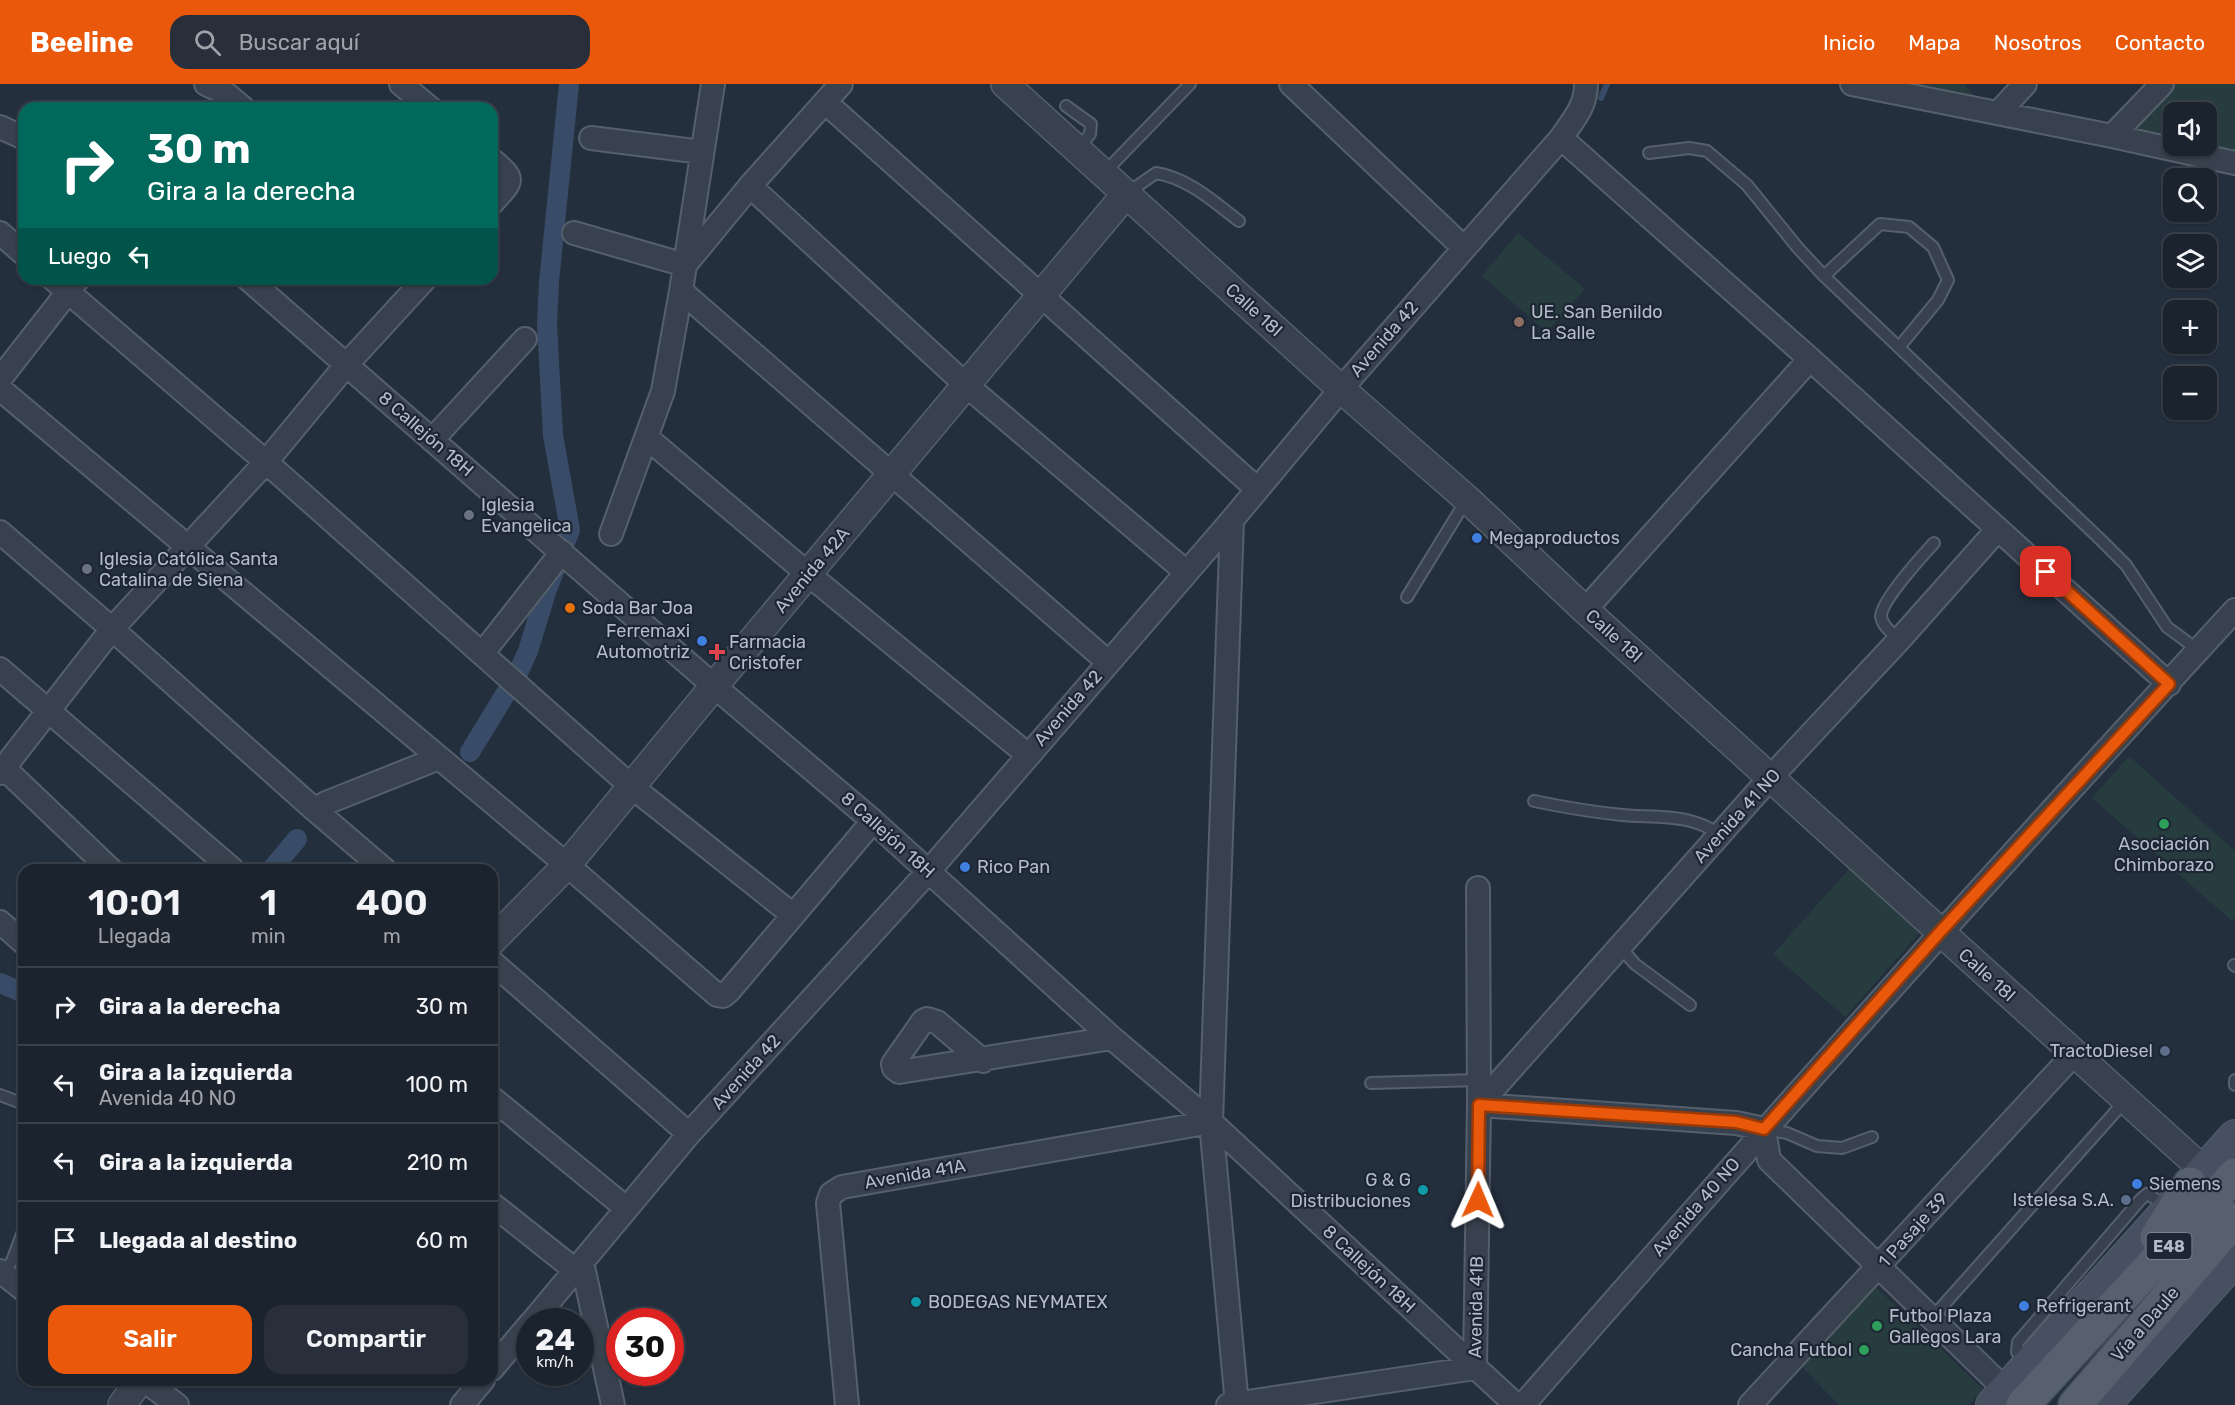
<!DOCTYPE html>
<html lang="es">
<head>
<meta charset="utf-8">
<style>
	:root { --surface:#1b232e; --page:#282f3a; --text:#f1f3f6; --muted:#a0a4aa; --line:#39404a; --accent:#ea580c }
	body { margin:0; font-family:Rubik,sans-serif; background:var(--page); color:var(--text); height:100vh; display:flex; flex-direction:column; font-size:22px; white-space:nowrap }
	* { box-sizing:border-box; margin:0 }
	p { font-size:20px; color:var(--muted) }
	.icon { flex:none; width:33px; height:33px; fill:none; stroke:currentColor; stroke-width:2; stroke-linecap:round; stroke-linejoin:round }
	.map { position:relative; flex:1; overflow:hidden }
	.sheet { position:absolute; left:18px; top:780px; width:480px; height:522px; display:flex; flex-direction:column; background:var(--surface); border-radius:18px; box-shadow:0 2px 4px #0004,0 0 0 2px var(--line) }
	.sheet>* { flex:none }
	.top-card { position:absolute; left:18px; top:18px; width:480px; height:183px; border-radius:18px; box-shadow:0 2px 4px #0004,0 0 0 2px var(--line); background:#00695c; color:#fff; overflow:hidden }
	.fabs { position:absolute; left:2163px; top:18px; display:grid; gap:12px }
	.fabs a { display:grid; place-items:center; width:54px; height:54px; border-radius:12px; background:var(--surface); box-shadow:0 2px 4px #0004,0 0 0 2px var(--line); font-size:30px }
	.speed { position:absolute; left:516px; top:1224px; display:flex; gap:12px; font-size:30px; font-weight:700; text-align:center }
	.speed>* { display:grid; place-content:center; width:78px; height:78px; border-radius:50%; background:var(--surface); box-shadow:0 2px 4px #0004,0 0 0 2px var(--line); line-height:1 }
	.speed small { font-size:15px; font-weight:400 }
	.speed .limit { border:9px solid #d22; background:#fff; color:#111 }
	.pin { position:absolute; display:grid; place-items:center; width:51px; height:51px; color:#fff; margin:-26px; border-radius:12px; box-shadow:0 3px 9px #0006 }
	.me { position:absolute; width:66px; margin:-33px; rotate:1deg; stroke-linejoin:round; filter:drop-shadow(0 0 4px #0008) }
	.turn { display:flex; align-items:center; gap:21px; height:126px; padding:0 30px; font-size:27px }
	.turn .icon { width:78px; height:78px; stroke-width:2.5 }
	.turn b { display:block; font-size:42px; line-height:51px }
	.then { display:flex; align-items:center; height:57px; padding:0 30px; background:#0003; gap:12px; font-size:22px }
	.eta { display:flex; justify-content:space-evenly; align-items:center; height:102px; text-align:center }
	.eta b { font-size:36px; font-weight:600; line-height:42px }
	.cta { display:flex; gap:12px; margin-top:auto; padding:12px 30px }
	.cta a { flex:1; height:69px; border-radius:18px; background:var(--accent); color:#fff; font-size:24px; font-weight:600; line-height:69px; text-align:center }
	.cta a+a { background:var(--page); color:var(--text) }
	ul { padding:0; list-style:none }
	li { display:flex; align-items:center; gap:18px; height:78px; padding:0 30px; border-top:2px solid var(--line) }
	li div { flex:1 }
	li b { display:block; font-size:22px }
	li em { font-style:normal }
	header { display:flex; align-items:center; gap:36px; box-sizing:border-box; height:84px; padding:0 30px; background:var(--accent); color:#fff }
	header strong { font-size:28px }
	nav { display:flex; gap:33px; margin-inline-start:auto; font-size:21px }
	.search { width:420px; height:54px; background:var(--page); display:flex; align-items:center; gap:15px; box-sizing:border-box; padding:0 21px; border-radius:18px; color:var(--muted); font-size:22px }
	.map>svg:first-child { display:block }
	.green { fill:#263c3f; fill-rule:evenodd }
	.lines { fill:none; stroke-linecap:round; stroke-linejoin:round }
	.stream { stroke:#394c67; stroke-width:6 }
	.canal { stroke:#394c67; stroke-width:20 }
	.service-casing { stroke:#565f6c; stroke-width:14 }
	.minor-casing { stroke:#565f6c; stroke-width:26 }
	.tertiary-casing { stroke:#565f6c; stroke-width:30 }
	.secondary-casing { stroke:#565f6c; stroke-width:34 }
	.primary-casing { stroke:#414a57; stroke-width:36 }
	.service { stroke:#38414e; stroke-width:10 }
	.minor { stroke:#38414e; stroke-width:22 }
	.tertiary { stroke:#38414e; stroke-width:27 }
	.secondary { stroke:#465061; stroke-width:32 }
	.primary { stroke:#56606e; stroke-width:33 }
	.route-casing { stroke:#983908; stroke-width:15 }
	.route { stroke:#ea580c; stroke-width:10 }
	.education-dot { fill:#8d6e63; stroke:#1d2633; stroke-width:2 }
	.worship-dot { fill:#6b7280; stroke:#1d2633; stroke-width:2 }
	.shop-dot { fill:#3f7fe0; stroke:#1d2633; stroke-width:2 }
	.food-dot { fill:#e8710a; stroke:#1d2633; stroke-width:2 }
	.health-dot { fill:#e0444e; stroke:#1d2633; stroke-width:2 }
	.leisure-dot { fill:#2e9e5b; stroke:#1d2633; stroke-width:2 }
	.service-dot { fill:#5c6f8a; stroke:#1d2633; stroke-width:2 }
	.culture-dot { fill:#0f9aa8; stroke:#1d2633; stroke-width:2 }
	.labels { text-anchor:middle; stroke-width:4.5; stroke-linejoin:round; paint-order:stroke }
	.shield { fill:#1d2633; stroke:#878f9c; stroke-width:1.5 }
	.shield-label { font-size:16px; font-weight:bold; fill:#b4bcc9 }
	.street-label { font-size:18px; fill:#b4bcc9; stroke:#1d2633 }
	.poi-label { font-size:18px; fill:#b4bcc9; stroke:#1d2633; text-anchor:start }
</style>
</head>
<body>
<header>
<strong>Beeline</strong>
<div class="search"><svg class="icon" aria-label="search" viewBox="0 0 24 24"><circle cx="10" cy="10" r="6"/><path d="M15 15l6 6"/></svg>Buscar aquí</div>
<nav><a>Inicio</a><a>Mapa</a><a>Nosotros</a><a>Contacto</a></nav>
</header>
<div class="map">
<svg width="2235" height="1321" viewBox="0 0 2235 1321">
	<rect width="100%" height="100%" fill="#242f3e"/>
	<path class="green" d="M1868,0H1964L1985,24Z
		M2168,0H2235V76L2118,50ZM2174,28H2206V62H2174Z
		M1518,149L1585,205L1547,248L1482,192Z
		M2129,672L2235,767V833L2232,837L2092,714Z
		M1849,785L1920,848L1845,933L1773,870Z
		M1873,1200L1983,1305L1969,1321H1839L1802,1283Z"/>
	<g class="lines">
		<path class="stream" d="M1601,14L1607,0"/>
		<path class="canal" d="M470,668L517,591L528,567L546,508L570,446L553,351L547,240L549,198L569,0
			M271,786L297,755
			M0,899L24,909"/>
		<defs>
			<path id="service" d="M1066,22L1091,40L1090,50L1077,66
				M1649,69L1689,64L1707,67L1747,101L1798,164L1824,192L2102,457L2126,481L2167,543L2198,566
				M1103,90L1190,0
				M1126,110L1156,89C1188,94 1214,118 1239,137
				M1824,192L1880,140L1909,143L1933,163L1948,196L1938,216L1900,262
				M1407,513L1467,415
				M1900,555C1893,550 1883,543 1881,533C1880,518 1923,471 1934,459
				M1534,717C1563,723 1592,728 1622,731C1655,734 1692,729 1720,751
				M1620,863L1635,880L1690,921
				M2234,881L2235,882
				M2235,996V1001
				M1371,999L1479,996
				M0,1011L24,1020
				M1765,1045L1787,1049L1817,1062L1842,1064L1872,1053
				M3,1190L12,1177L24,1145
				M1932,1234L2125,1017
				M2025,1281L2017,1268L2018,1258L2141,1115L2147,1110L2167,1122"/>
			<path id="minor" d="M206,0L225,9L243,24
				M401,0L430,24
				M1291,0L1464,164
				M1852,0L2112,52L2235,79
				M825,18L1256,404
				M1998,29L2025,0
				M0,43L24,54
				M2112,52L2162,0
				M591,54L702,68
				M1561,54L1810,275L2169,600
				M492,76C517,97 512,96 492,119
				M750,102L966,301L1185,487
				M0,149L24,170
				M574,149L685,181L750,102L841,0
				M53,195L266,378L632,703L793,831
				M248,195L714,602L873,737L1112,954L1211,1038L1516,1321
				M681,207L1108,578
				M0,295L78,195
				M0,305L567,781L717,911L723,912L729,907L873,737
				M646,353L808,490L1028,671
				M432,356L525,255
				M1232,436L1211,1038L1237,1321
				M0,448L112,545L315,726
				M611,450L663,307L681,207L713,0
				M1585,526L1810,275
				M482,570L562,468
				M0,585L231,784
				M4,684L111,786
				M0,689L112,545L266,378L347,280L425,195
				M385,786L315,726L326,719L439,674
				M0,838L24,859
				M492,878L689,1050
				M983,977L937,938L927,935L923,937L893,980L894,984L899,988L1112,954
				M492,1014L626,1124
				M1479,1021L1770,694L1900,555L1998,445
				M1479,1021L1736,1039L1764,1045L1769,1076L2015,1315
				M492,1120L575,1186
				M582,1178L613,1321
				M0,1187L24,1206
				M532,1238L689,1050L928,788L1232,436L1341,305L1561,54C1573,36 1586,23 1586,0
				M492,1285L530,1240
				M144,1296L177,1321
				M462,1321L483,1296
				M847,1321L828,1119L831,1110L842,1103L1211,1038
				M1228,1321L1475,1284L1479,1021L1478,804
				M1523,1321C1757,1053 1994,788 2235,526
				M1750,1321L2074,970"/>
			<path id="tertiary" d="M1005,0L1341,305L1467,415L1585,526L2220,1101
				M492,857L567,781L714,602L1126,110
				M122,1321L140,1296"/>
			<path id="secondary" d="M1992,1321L2235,1052
				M2104,1321L2235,1176"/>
			<path id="primary" d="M2157,1153L2190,1100
				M2023,1321L2235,1091
				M2075,1321L2235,1135"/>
		</defs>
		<use href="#service" class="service-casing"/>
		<use href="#minor" class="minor-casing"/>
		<use href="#tertiary" class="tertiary-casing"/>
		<use href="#secondary" class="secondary-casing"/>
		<use href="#primary" class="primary-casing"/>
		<use href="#service" class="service"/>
		<use href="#minor" class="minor"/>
		<use href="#tertiary" class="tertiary"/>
		<use href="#secondary" class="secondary"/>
		<use href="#primary" class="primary"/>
	</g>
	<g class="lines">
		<defs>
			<path id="route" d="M1478,1116L1479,1021L1736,1038L1764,1045L1940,848L2169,600L2046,488"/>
		</defs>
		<use href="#route" class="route-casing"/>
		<use href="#route" class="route"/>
	</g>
	<circle class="education-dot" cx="1519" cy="238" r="6"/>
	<g class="worship-dot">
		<circle cx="469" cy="431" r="6"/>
		<circle cx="87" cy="485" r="6"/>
	</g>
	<g class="shop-dot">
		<circle cx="1477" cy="454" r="6"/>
		<circle cx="702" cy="557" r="6"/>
		<circle cx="965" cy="783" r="6"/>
		<circle cx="2137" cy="1100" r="6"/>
		<circle cx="2024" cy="1222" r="6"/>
	</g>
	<circle class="food-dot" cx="570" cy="524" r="6"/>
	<path class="health-dot" d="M714 559h6v6h6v6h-6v6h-6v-6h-6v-6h6z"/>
	<g class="leisure-dot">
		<circle cx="2164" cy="740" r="6"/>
		<circle cx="1877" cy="1242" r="6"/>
		<circle cx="1864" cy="1266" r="6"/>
	</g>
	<g class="service-dot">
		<circle cx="2165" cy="967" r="6"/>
		<circle cx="2126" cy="1116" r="6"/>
	</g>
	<g class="culture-dot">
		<circle cx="1423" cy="1106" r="6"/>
		<circle cx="916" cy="1218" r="6"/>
	</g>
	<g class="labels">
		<rect class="shield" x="2146.5" y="1149" width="45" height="26" rx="4.5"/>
		<g class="shield-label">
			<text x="2169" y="1168">E48</text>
		</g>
		<g class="street-label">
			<text transform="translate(1254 226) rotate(42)" y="6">Calle 18I</text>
			<text transform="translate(1384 255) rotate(-49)" y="6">Avenida 42</text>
			<text transform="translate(426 350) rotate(41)" y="6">8 Callejón 18H</text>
			<text transform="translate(812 486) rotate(-50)" y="6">Avenida 42A</text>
			<text transform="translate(1614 552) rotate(42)" y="6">Calle 18I</text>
			<text transform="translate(1068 624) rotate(-49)" y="6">Avenida 42</text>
			<text transform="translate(1737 732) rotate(-48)" y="6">Avenida 41 NO</text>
			<text transform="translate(888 751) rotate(42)" y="6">8 Callejón 18H</text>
			<text transform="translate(1987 891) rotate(42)" y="6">Calle 18I</text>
			<text transform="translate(746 988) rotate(-48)" y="6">Avenida 42</text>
			<text transform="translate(915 1090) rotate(-10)" y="6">Avenida 41A</text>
			<text transform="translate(1696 1123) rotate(-49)" y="6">Avenida 40 NO</text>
			<text transform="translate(1913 1146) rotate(-48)" y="6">1 Pasaje 39</text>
			<text transform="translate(1369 1185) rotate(43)" y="6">8 Callejón 18H</text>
			<text transform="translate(1476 1223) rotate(-89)" y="6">Avenida 41B</text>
			<text transform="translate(2145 1240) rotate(-49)" y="6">Vía a Daule</text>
		</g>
		<g class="poi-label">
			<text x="1531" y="234">UE. San Benildo<tspan x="1531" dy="21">La Salle</tspan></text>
			<text x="481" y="427">Iglesia<tspan x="481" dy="21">Evangelica</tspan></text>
			<text x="1489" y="460">Megaproductos</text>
			<text x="99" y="481">Iglesia Católica Santa<tspan x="99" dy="21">Catalina de Siena</tspan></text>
			<text x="582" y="530">Soda Bar Joa</text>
			<text x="690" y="553" text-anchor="end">Ferremaxi<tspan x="690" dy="21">Automotriz</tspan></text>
			<text x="729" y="564">Farmacia<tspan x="729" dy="21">Cristofer</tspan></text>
			<text x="2164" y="766" text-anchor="middle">Asociación<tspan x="2164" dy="21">Chimborazo</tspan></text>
			<text x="977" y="789">Rico Pan</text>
			<text x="2153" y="973" text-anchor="end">TractoDiesel</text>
			<text x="1411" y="1102" text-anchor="end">G &amp; G<tspan x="1411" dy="21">Distribuciones</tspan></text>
			<text x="2149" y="1106">Siemens</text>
			<text x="2114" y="1122" text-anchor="end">Istelesa S.A.</text>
			<text x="928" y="1224">BODEGAS NEYMATEX</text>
			<text x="2036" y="1228">Refrigerant</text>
			<text x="1889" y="1238">Futbol Plaza<tspan x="1889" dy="21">Gallegos Lara</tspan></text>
			<text x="1852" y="1272" text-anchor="end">Cancha Futbol</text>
		</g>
	</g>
</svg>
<div class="fabs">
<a><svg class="icon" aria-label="sound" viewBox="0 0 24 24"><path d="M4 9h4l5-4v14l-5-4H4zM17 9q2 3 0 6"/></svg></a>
<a><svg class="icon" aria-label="search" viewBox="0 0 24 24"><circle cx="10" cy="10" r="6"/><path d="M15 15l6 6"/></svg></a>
<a><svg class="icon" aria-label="layers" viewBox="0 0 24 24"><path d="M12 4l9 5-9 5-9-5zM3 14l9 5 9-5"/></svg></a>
<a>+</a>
<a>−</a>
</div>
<div class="speed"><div>24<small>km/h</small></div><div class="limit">30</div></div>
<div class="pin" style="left:2046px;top:488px;background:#d93025"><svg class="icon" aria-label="arrive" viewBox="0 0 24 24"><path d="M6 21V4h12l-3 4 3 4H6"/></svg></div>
<svg class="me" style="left:1478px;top:1116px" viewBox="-20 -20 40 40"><path d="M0-17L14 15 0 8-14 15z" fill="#ea580c" stroke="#fff" stroke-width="4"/></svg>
<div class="top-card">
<div class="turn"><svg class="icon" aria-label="right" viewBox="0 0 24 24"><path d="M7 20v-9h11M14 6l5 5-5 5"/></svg><div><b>30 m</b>Gira a la derecha</div></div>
<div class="then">Luego<svg class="icon" aria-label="left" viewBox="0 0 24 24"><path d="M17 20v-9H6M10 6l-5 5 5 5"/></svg></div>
</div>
<section class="sheet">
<div class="eta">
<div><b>10:01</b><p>Llegada</p></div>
<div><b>1</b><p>min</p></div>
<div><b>400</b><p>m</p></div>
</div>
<ul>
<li><svg class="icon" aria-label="right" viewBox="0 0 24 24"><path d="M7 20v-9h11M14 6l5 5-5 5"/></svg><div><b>Gira a la derecha</b></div><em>30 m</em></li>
<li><svg class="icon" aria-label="left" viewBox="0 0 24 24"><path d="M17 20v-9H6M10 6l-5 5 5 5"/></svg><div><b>Gira a la izquierda</b><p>Avenida 40 NO</p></div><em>100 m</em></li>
<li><svg class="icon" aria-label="left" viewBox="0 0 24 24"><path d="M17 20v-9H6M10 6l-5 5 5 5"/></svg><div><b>Gira a la izquierda</b></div><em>210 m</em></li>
<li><svg class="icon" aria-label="arrive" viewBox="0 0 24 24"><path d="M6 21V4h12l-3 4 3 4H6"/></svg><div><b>Llegada al destino</b></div><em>60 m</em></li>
</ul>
<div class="cta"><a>Salir</a><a>Compartir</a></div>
</section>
</div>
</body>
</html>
